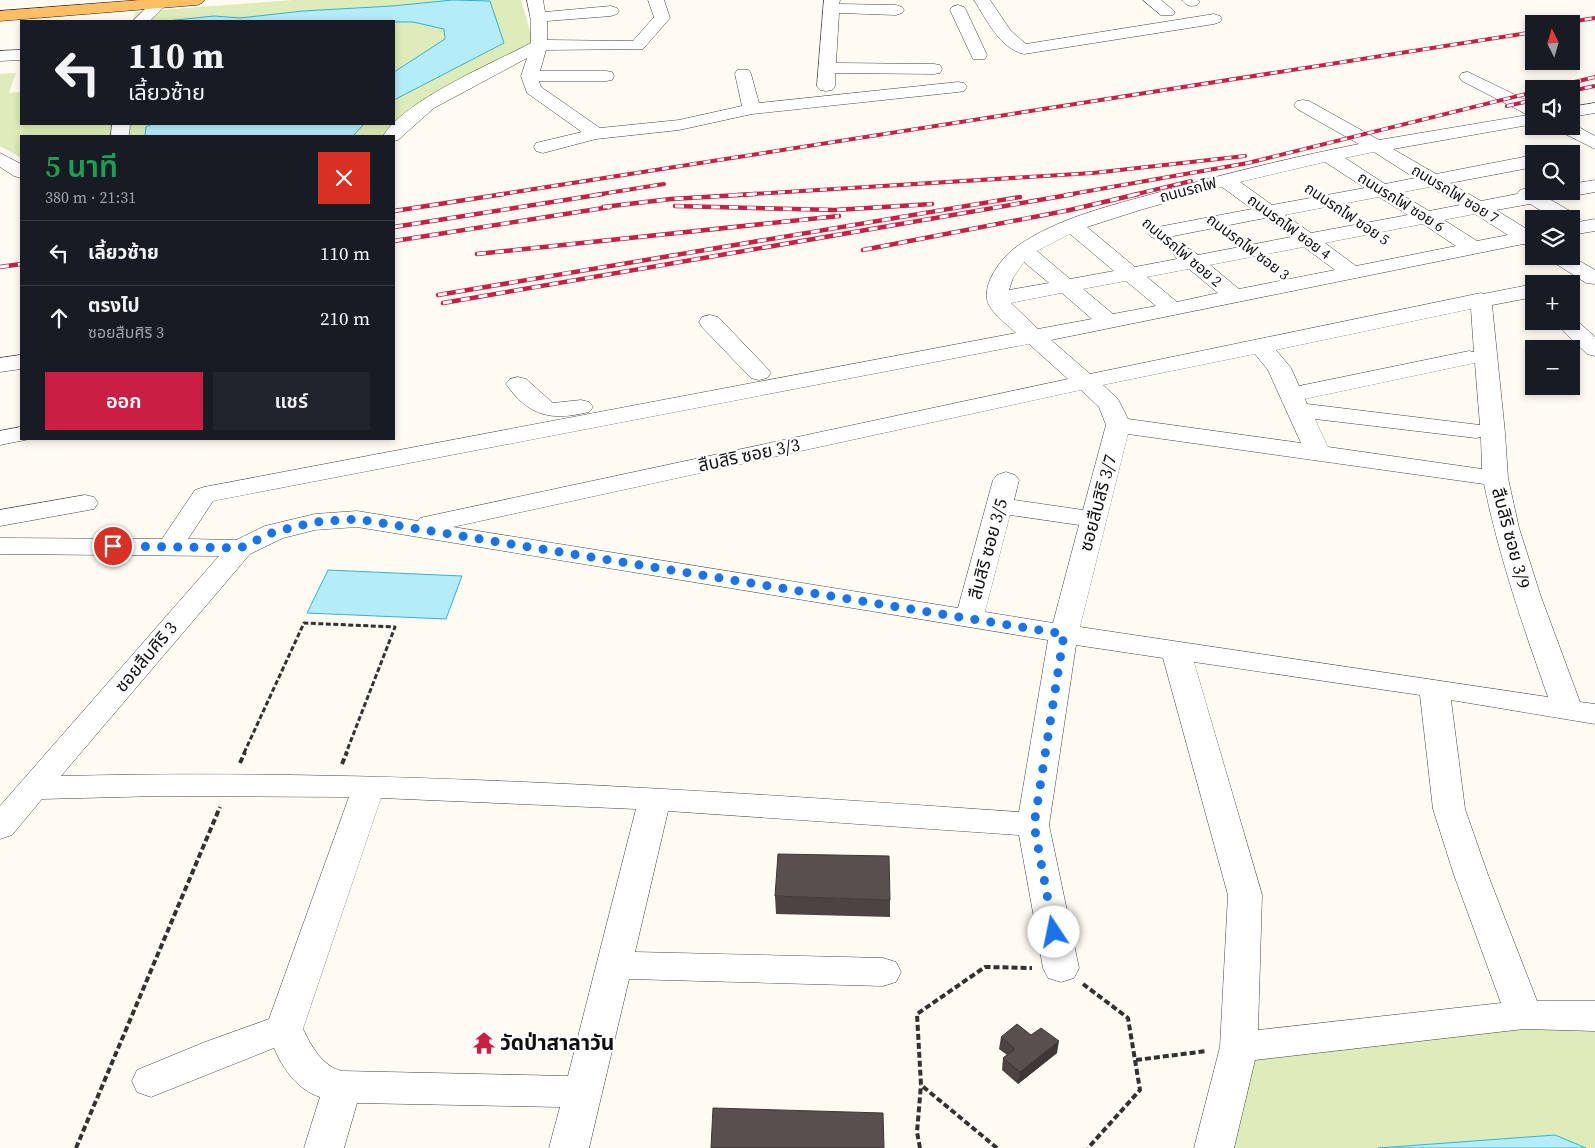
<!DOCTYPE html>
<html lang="th">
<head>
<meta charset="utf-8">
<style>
	:root { --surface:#171b24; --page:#20242c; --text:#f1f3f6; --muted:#9ea1a6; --line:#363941; --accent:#c91f45 }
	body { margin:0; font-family:"Source Serif 4","Noto Sans Thai",serif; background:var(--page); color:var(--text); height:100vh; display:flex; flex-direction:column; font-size:19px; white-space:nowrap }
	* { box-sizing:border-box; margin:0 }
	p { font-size:16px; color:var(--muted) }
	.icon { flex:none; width:28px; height:28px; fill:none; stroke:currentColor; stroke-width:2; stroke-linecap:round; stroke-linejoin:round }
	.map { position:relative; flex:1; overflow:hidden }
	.drawer { position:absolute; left:20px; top:135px; width:375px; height:305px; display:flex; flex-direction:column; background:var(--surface); border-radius:0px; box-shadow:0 2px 8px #0003 }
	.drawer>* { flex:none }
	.banner { position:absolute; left:20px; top:20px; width:375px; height:105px; border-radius:0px; box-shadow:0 2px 8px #0003; background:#171b24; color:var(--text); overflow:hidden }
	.needle { width:32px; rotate:355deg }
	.controls { position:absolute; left:1525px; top:15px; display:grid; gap:10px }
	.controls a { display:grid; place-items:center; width:55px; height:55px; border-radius:0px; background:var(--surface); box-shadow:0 2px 8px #0003; font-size:25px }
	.pin { position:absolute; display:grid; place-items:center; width:42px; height:42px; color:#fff; margin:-21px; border:2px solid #fff; border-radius:50%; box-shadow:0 1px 5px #0007 }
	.me { position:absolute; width:55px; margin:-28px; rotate:349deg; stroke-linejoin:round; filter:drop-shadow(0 0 4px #0008) }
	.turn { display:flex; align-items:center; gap:18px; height:105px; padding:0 25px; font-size:22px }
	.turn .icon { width:65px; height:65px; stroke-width:2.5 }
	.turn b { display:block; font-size:35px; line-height:42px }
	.round { display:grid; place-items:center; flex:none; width:52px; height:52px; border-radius:0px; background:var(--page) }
	.overview { display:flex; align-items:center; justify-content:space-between; height:85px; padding:0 25px }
	h1 { font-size:30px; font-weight:600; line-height:38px; color:#1e9e55 }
	.button { display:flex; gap:10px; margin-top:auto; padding:10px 25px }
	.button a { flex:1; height:58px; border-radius:0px; background:var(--accent); color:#fff; font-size:20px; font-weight:600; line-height:58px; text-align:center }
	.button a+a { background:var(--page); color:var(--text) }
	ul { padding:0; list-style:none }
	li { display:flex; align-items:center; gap:15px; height:65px; padding:0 25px; border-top:1px solid var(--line) }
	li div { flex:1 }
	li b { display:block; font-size:19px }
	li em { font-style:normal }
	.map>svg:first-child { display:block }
	.green { fill:#ddecb9 }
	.water { fill:#b5ecf9; stroke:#37b1d4 }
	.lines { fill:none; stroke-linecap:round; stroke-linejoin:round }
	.minor-casing { stroke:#434343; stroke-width:1 }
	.major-casing { stroke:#212121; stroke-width:1 }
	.path-far1 { stroke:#323232; stroke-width:3; stroke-dasharray:5 2.5; stroke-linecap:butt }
	.path { stroke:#323232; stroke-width:4; stroke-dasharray:6 3; stroke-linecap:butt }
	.minor { fill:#fff; fill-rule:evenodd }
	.major { fill:#ffbe63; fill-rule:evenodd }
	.rail-far1-casing { stroke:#c91f45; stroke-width:4 }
	.rail-casing { stroke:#c91f45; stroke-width:4.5 }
	.rail-far1 { stroke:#fff; stroke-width:2.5; stroke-dasharray:7; stroke-linecap:butt }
	.rail { stroke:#fff; stroke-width:3; stroke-dasharray:9; stroke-linecap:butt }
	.wall { fill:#4d4441 }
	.shaded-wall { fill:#3e3735 }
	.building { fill:#594f4c; stroke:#3e3735 }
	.route { stroke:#1a73e8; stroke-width:9; stroke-dasharray:0 16.2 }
	.labels { text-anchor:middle; stroke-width:5; stroke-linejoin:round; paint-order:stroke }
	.far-street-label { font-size:15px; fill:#101010; stroke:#fff }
	.street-label { font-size:18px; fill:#101010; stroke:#fff }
	.near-poi-label { font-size:21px; font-weight:bold; fill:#101010; stroke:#fff; text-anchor:start }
</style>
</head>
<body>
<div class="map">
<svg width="1595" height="1148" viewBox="0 0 1595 1148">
	<rect width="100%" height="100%" fill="#fffbf3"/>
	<path class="green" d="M293,0H521L534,44L474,77L409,108L385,136H21V158L0,146V74L16,73L9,93L21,92V124H394V21H133L135,12Z
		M1595,1016V1148H1214L1239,1047Z"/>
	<path class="water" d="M453,0L490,1L504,43L394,100V72L445,39L444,29L413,22L166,21L214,16L240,18L303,11L392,6Z
		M152,124H364L353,136H145L146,127Z
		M328,570L462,576L446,619L307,613Z
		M1555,1135L1586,1148H1378Z"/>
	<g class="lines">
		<defs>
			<path id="minor" d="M154,0H166L168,3L150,21H133Z
				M527,0H543L545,12L611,6L617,8L619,11L617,14L611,16L547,21V40L633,41L654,17L648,0H664L670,18L643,49L546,50L540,71H606L612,72L614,76L612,80L606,81H539L541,87L600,128L679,120L742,106L735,74L737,70H749L751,74L759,103L958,82L964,83L967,87L964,91L958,92L752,114L679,130L596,139L543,153L536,151L534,147L536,143L582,132L527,93L521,76L527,58L434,108L398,140L394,141V136H383C403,101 493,63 531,43V21Z
				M824,0H840L839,4L896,5L902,7L904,10L902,13L896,15L839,13L836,63L934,64L940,65L942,69L940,73L934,74L835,73V86L832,90L826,91L820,90L817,86Z
				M974,0H990L1011,31L1026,44L1214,14L1220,16L1222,19L1220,22L1214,24L1024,54C999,48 987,20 974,0Z
				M1143,0H1161L1175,12L1173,15H1161Z
				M1182,0H1198L1200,2L1197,5C1190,7 1187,6 1182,0Z
				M958,5L964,7L966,10L987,55L985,59H973L971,55L950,10L952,7Z
				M21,50V60L0,61V51Z
				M1468,72L1534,104V124L1393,149L1436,174L1534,155V167L1450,183L1481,201L1517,194L1520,190L1527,188L1534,191H1571V184L1595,180V192L1551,200L1577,215L1580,219L1578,222L1595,219V231L1571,235V219H1555L1530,204L1496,210L1530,231L1534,230V248L1523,244L1051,340L1090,374L1481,293L1483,294L1534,284H1535L1534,297L1492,305L1505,433L1508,478L1519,528L1541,597L1580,702L1595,704V724L1451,700L1465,809L1488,875L1537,1001H1595V1031L1524,1029L1255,1060L1234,1148H1194L1220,1047L1228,895L1163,658L1076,645L1049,825L1079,968L1074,978L1061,982L1048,978L1043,968L1019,835L668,811L635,952L883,958L896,962L901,972L896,982L883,986L629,979L589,1148H549L560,1107L357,1103L344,1148H304L320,1097C298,1090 283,1069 274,1048L151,1097L137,1092L132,1081L137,1070L205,1042L269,1019L349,797L160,796L42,799L12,835L0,839V806L219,556L0,554V538L162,539L195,490L204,487L1016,333C1007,324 989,312 987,299C984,279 1004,255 1019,245C1057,219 1105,207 1149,195C1219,175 1289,158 1359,144L1297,109L1294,105L1297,101L1303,100L1309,101L1379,140L1528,115L1462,81L1459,77L1462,73ZM1374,152L1415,178L1385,184L1345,158ZM1325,162L1365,188L1272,205L1240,182ZM1222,187L1252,209L1158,227L1151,229L1148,233L1151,237L1158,239L1265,218L1291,237L1198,255C1190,248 1186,246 1176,249L1173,253L1177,259L1135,267L1087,227L1140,210ZM1430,187L1460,205L1429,211L1399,193ZM1379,197L1408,215L1311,233L1285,215ZM1475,214L1508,235L1477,241L1444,220ZM1423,224L1456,246L1356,266L1325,243ZM1070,234L1114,271L1070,279L1037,251ZM1304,247L1335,270L1239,289L1210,265ZM1024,262L1049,283L1009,290L1013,278ZM1189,269L1218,293L1177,302L1147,277ZM1126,281L1156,306L1113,314L1083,289ZM1062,293L1092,319L1038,329L1011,303ZM1471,309L1474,352L1469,351L1299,386L1291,368L1276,350ZM1029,344L1068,379L429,516L420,518L418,521L357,511L315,514L265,526L236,540L188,539L213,501ZM1255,354L1268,370L1301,443L1128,419L1118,399L1103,385ZM1475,363L1480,425L1307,404L1305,399ZM1081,390L1099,407L1106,425L1083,510L1014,500L1019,480L1015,475L1006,472L997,475L993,480L958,608L453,527ZM1315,419L1476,438L1481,437L1482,469L1328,447ZM1128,434L1484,484C1499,557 1523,626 1548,697L1080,627ZM1010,515L1079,525L1053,623L985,612ZM357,527L1048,640L1019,812C700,790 382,768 61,776L250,554L283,538L315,530ZM1194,662L1420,695L1433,809L1454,875L1501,1003L1258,1030L1262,895ZM381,798L636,809L568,1076L342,1071C323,1067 311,1046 303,1029Z
				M1595,103V113L1571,117V107Z
				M1571,123L1595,136V149L1557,130L1554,126H1571Z
				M112,124H130L129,136H111Z
				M0,153L21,164V178L14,176L0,167Z
				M1547,256H1571L1595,270V284L1586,283L1550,260Z
				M710,315L718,317L767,368L771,373L767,378L759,380L751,378L702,327L699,322L702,317Z
				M1572,316L1595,337V356L1587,354L1553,321H1571Z
				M21,355V369L0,372V358Z
				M518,377L526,379L553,403L581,400L589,402L593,407L589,412C552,421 529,417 506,384L510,379Z
				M21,427V439H30L0,445V431Z
				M85,495L94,497L98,503L94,509L0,526V510Z"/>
			<path id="major" d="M140,0H205L202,3L197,5L0,21V11Z"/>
		</defs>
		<use href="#minor" class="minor-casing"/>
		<use href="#major" class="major-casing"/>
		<path class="path-far1" d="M244,753L304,623L395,627L346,753"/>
		<path class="path" d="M240,763L245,752
			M342,764L347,752
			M1083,984L1128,1018L1140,1090L1088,1148
			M1136,1060L1207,1051
			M76,1148L220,807
			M920,1148L917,1132L921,1085
			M997,1148L921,1085L917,1014L985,967L1032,968"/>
		<use href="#minor" class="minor"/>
		<use href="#major" class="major"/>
		<defs>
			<path id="rail-far1" d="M1557,24L1595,18
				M1547,89L1595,77
				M1571,91L1595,86
				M1507,106L1534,100
				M496,195L1534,32
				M595,195L664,184
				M736,195L1093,173L1245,156
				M1066,195L1248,163L1534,92
				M1133,195L1191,181"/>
			<path id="rail" d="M675,206L835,210L932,204
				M603,207L671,199L756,194
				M394,211L504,194
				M394,227L603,194
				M394,241L610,207
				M863,250L1070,210L1138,194
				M477,254L839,216
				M0,267L21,264
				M438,295L1020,197
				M443,303L1074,194"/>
		</defs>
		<use href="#rail-far1" class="rail-far1-casing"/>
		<use href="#rail" class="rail-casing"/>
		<use href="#rail-far1" class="rail-far1"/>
		<use href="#rail" class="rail"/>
	</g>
	<path class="wall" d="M775,896L890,900V917L776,914Z
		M1001,1037L1057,1053L1018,1084L1002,1070L1003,1058L1007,1055L999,1049Z"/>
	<path class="shaded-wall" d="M1059,1041L1057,1053L1018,1084L1020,1072Z"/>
	<path class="building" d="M778,854L889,856L890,900L775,896Z
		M1017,1024L1031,1035L1041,1028L1059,1041L1020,1072L1003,1058L1015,1049L1001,1037Z
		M713,1108L883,1113L884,1148H711Z"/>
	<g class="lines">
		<path class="route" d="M113,546L240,548L274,532L315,522L357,519L1064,634L1034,825L1054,932"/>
	</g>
	<defs>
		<symbol id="temple-bare" viewBox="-9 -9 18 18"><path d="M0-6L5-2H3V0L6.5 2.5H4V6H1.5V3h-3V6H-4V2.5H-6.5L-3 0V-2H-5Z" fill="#c91f45" stroke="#fff" stroke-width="2.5" paint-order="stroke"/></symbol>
	</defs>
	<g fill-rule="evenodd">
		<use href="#temple-bare" x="468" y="1027" width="32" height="32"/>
	</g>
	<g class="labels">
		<g class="far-street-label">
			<text transform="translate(1188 190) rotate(-15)" y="5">ถนนรถไฟ</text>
			<text transform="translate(1455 194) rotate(31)" y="5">ถนนรถไฟ ซอย 7</text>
			<text transform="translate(1401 202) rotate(32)" y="5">ถนนรถไฟ ซอย 6</text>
			<text transform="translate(1347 214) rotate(34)" y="5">ถนนรถไฟ ซอย 5</text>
			<text transform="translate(1289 227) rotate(36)" y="5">ถนนรถไฟ ซอย 4</text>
			<text transform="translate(1248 247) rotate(37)" y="5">ถนนรถไฟ ซอย 3</text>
			<text transform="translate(1182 252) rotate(40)" y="5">ถนนรถไฟ ซอย 2</text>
		</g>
		<g class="street-label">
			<text transform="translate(749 455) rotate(-12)" y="6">สืบสิริ ซอย 3/3</text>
			<text transform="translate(1098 503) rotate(-75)" y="6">ซอยสืบสิริ 3/7</text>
			<text transform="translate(1511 538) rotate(75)" y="6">สืบสิริ ซอย 3/9</text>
			<text transform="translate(988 549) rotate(-75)" y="6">สืบสิริ ซอย 3/5</text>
			<text transform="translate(146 657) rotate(-50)" y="6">ซอยสืบศิริ 3</text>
		</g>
		<g class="near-poi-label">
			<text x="500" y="1050">วัดป่าสาลาวัน</text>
		</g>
	</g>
</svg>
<div class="controls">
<a><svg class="needle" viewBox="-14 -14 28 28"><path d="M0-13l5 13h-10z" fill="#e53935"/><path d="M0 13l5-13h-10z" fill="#9ea1a6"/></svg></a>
<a><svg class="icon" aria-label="sound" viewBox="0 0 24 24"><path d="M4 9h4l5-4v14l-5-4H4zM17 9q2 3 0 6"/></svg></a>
<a><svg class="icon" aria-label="search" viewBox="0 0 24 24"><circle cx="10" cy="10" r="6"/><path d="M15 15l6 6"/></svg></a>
<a><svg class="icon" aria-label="layers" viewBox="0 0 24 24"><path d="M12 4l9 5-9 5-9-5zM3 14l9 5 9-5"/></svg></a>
<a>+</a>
<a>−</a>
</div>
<div class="pin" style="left:113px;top:546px;background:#d93025"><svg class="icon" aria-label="arrive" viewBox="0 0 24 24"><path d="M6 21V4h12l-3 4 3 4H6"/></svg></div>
<svg class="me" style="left:1054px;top:932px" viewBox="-20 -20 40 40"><circle r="19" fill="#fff"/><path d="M0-13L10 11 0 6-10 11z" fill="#1a73e8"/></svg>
<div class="banner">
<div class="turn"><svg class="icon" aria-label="left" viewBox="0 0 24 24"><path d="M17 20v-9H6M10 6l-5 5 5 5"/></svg><div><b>110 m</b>เลี้ยวซ้าย</div></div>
</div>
<section class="drawer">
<div class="overview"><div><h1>5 นาที</h1><p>380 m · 21:31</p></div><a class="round" style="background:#d93025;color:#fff"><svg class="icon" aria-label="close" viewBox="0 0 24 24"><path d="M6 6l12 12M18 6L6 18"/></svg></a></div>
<ul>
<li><svg class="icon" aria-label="left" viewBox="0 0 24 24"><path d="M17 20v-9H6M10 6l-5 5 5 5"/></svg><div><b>เลี้ยวซ้าย</b></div><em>110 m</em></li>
<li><svg class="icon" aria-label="ahead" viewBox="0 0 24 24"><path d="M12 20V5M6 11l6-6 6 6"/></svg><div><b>ตรงไป</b><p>ซอยสืบศิริ 3</p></div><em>210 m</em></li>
</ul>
<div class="button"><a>ออก</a><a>แชร์</a></div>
</section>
</div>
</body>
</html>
